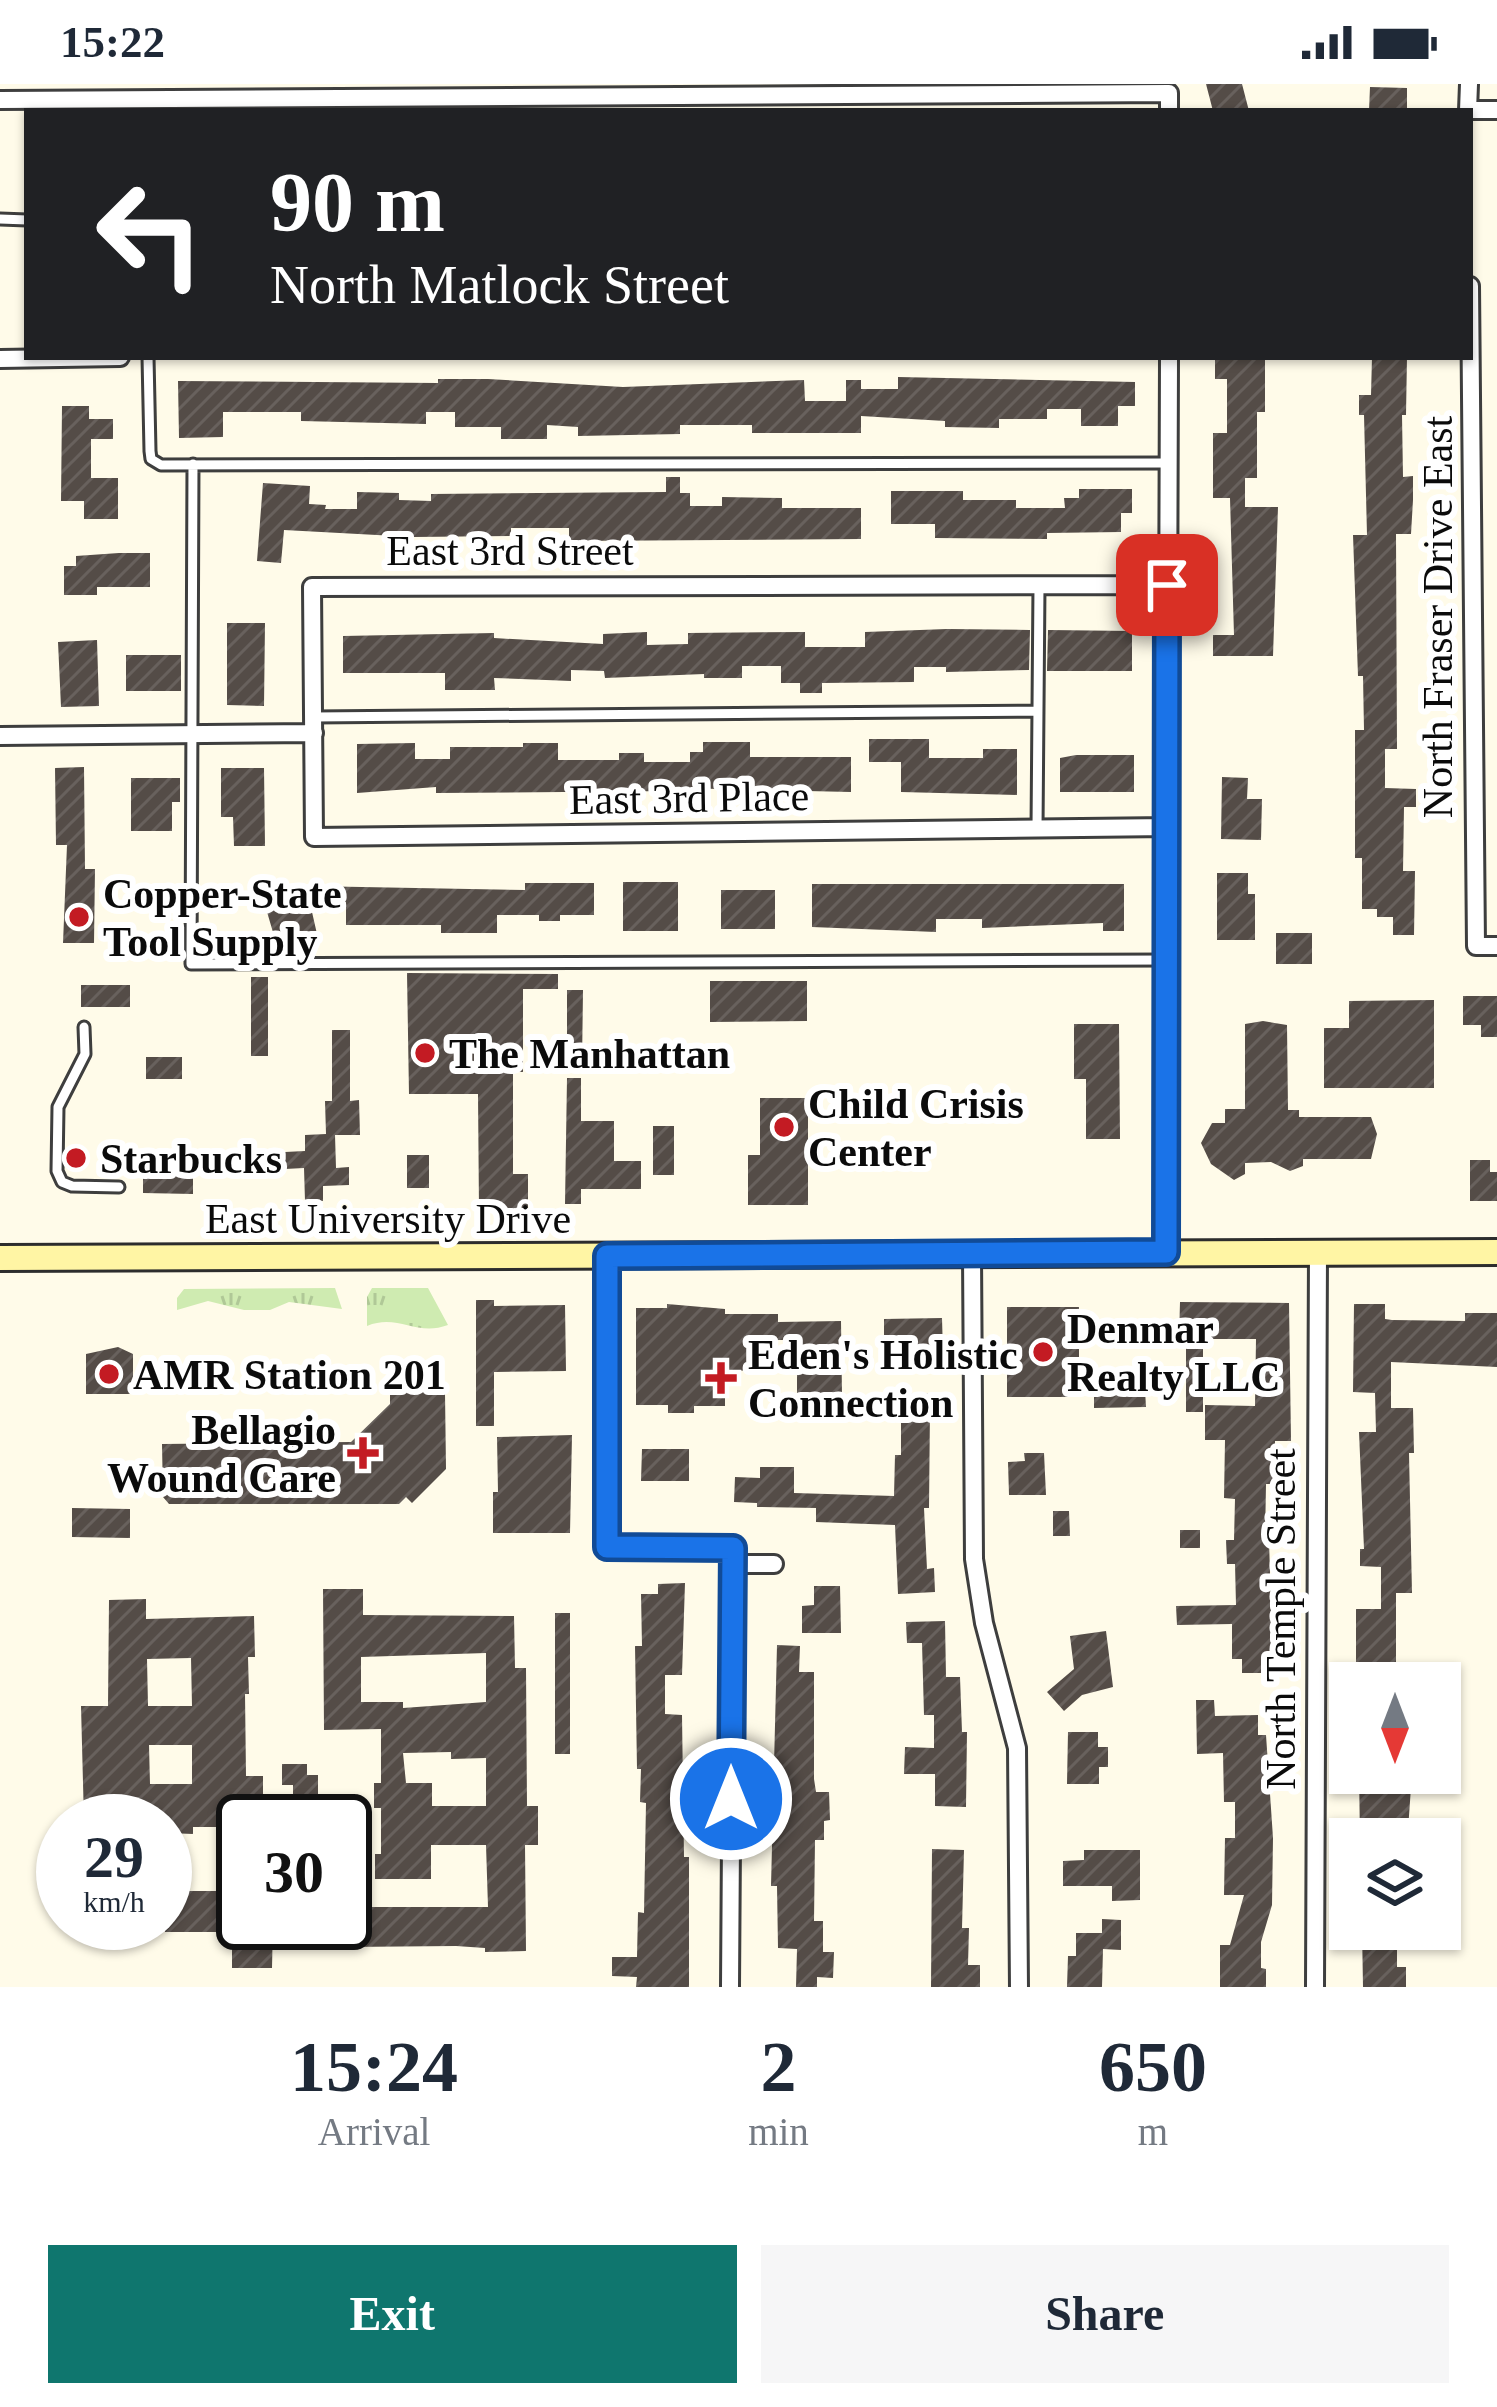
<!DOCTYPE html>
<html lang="en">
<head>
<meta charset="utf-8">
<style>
	:root { --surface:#fff; --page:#f6f6f7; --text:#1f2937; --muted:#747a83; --accent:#0f766e }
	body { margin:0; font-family:"Times New Roman",serif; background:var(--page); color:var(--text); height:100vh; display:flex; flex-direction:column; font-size:45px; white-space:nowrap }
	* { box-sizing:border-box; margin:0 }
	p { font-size:39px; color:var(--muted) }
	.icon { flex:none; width:66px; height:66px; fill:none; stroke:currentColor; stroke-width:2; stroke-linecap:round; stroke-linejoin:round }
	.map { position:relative; height:1903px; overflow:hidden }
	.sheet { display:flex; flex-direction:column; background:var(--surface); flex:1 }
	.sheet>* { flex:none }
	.guide { position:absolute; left:24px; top:24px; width:1449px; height:252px; border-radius:0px; box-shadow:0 3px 9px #0004; background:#202124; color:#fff; overflow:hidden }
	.needle { width:78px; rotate:180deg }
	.fabs { position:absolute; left:1329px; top:1578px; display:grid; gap:24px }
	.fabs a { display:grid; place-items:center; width:132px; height:132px; border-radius:0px; background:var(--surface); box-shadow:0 3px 9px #0004; font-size:60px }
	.speed { position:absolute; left:36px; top:1710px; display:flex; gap:24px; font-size:60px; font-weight:700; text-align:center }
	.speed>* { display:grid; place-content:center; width:156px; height:156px; border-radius:50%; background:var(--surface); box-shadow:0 3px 9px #0004; line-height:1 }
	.speed small { font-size:30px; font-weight:400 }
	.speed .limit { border:6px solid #111; border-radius:18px; background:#fff; color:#111 }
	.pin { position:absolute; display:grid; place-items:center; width:102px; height:102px; color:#fff; margin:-51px; border-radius:24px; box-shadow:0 6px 18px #0006 }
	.me { position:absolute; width:132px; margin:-66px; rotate:0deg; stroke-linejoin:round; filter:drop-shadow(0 0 9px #0008) }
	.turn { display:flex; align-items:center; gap:42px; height:252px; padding:0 48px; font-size:54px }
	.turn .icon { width:156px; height:156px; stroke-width:2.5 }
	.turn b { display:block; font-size:84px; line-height:102px }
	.eta { display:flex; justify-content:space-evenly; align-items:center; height:204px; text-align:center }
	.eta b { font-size:72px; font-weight:700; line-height:84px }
	.action { display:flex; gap:24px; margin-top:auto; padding:24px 48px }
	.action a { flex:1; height:138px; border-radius:0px; background:var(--accent); color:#fff; font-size:48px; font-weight:700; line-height:138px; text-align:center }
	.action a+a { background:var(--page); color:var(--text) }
	.status { display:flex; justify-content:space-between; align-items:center; height:84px; padding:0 60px; background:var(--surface); direction:ltr }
	.status svg { height:33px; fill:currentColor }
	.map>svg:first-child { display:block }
	.park { fill:url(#park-tufts) }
	.building { fill:url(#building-hatch); fill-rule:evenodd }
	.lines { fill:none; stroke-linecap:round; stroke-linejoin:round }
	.lane-casing { stroke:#3e3e3e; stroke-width:15 }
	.street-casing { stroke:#3e3e3e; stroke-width:22 }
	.secondary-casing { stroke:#2d2d2d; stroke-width:30 }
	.lane { stroke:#fff; stroke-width:9 }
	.street { stroke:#fff; stroke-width:16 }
	.secondary { stroke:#fff5a4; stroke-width:24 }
	.route-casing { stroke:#114b97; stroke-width:30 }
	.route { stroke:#1a73e8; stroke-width:21 }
	.poi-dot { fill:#c31b23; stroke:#fff; stroke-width:4.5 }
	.labels { text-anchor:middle; stroke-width:12; stroke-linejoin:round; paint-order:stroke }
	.street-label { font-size:42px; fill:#0b0b0b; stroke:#fff }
	.poi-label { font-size:42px; font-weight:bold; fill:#0b0b0b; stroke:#fff; text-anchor:start }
</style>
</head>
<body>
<div class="status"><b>15:22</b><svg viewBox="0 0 49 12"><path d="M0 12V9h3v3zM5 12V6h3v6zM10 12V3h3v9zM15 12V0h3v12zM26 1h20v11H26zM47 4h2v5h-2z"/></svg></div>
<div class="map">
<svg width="1497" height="1903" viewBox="0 0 1497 1903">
	<defs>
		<pattern id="park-tufts" width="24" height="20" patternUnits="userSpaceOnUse" patternTransform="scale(3)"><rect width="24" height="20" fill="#cfebb1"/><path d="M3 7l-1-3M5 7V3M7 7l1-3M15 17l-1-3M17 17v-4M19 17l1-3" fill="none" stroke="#b0c897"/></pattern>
		<pattern id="building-hatch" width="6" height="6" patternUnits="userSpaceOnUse" patternTransform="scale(3)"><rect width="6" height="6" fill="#544c47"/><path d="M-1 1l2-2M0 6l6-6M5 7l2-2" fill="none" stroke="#68615d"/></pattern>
	</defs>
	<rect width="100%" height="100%" fill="#fffbe9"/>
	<path class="park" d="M335,1204L342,1225L289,1218L270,1226H244L208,1217L177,1226V1214L184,1205Z
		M372,1204H428L448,1241C416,1253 398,1229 367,1242V1213Z"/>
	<path class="building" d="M1206,0H1242L1249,27H1213Z
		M1370,3L1407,4V27H1369Z
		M1215,273H1265V328H1257V394H1245V423H1278L1273,572H1213V551H1234L1230,414H1213V349H1227V295H1215Z
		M1372,273H1407L1406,331H1402L1403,393L1413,392V416L1411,450H1396L1397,665H1385V704L1416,705V723H1404L1403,787H1415L1414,851H1393V833H1377V825H1362V774H1355V646H1364L1363,592H1358L1353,451H1367L1364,331H1359V311H1371Z
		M898,293L1135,298V322H1118V342H1081V325H1047V335H999V344L945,343V337L861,332V349H752V341H680V350L578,352V343L547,341V355H501V343H455V328H426V340L301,337V328H223V353L179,354L178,297L438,299V295H488L623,303L804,296L805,317H846V296H861V305H898Z
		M62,322H89V335H113V355H91V394H118V435H84V417H61Z
		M666,393H680V409H690V422H722V413L782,414V424H861V455L569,457V444H511V452L414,453L284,446L281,479L257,477L263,399L310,402L309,420L326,421L325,425H357V408L399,409V416L431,417V410L666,408Z
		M1079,405H1132V429H1121V448L1047,449V455L935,454V440H891V407H963V416H1016V424H1065L1064,414H1079Z
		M119,469H150V503H97V511H64V482H76V472Z
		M227,539H265L264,622L227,621Z
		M947,545L1030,546L1029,586L946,588V583H914V598L822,599V609H800V599H781V582H742V594H704V590L605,594L604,587L571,586V597L494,594L495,606H445V589H343V552L494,549V554L603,560V550L647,548V561L688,560V549L805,548V563H865V548Z
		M1048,546L1132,547V587H1047Z
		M97,556L99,622L61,623L58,558Z
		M126,571H181V607H126Z
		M869,655H929V674H983V665H1017V711L901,708V678H869Z
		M703,658H750V673H851V708L676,704V707L436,709V703L357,709V660L415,659V675H450V663H523V659H558V676H619V669H644V678H690V668H703Z
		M1076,671H1134V708H1060V674Z
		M84,683L85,785H95L94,859H63L67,761H56L55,684Z
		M221,684H264L265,762H234L233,733H221Z
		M1222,693L1248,694L1247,715H1262L1261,756L1221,755Z
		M131,694H180V718H172V747H131Z
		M1217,789H1248V810H1255V856H1217Z
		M623,798H678V847H623Z
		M525,799H594V831H560V837H539V831H497V849H441V841H346V818L312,828L317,850L277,862L265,821H254V801L525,806Z
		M812,800H1124V847H1103V839L982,844V835H936V848L812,843Z
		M721,806H775V845H721Z
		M1276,849H1312V880H1276Z
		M407,889L558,890V905H523V988H513V1090H528V1127H479L478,1010H409Z
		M251,893H268V972H251Z
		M710,897H807V937L710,938Z
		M81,901H130V923H81Z
		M567,906H583L582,981H567Z
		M1463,912H1497V953H1481V941H1463Z
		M1434,916V1004H1324V944H1349V917Z
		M1263,937L1287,941L1288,1026H1299V1033H1371L1377,1050L1371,1075H1303V1082L1290,1087L1271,1078L1245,1079V1090L1234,1096L1211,1080L1201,1059L1212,1039H1225V1025H1245V940Z
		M1074,940H1119L1120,1055H1086V995H1074Z
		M332,946H350V1017L359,1016L360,1051H335L336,1084L349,1083V1101L323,1102V1117H305L304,1084L285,1085V1068L305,1067V1051L326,1050L325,1017H332Z
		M146,973H182V995H146Z
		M567,994H581V1037H614V1077H641V1105H581V1120H565Z
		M760,1014H808V1121H748V1071H760Z
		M653,1042H674V1091H653Z
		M155,1069L193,1070V1110L143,1109V1076H155Z
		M407,1071H429V1104H407Z
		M1470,1076H1490V1088H1497V1117H1470Z
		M476,1216H494V1222L565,1221L566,1287L494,1288V1342H476Z
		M1180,1218L1289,1219L1291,1357H1275V1400H1266L1265,1456H1269L1273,1589H1242V1575H1232V1540L1177,1541L1176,1522L1236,1521L1235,1480H1227L1226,1456H1234L1235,1415L1224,1414L1225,1356H1205V1321L1255,1322L1256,1255H1203V1328H1186V1254H1179Z
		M667,1220L725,1225V1230H778V1238L841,1237L842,1312L797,1313V1256H767V1286L725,1287V1322H694V1329H668V1321H636V1224H667Z
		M1354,1220H1385V1235L1392,1236L1465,1237V1229H1497V1283L1391,1278V1324H1413L1414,1369H1409L1412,1509H1396V1585L1356,1584V1525H1381V1483L1360,1482V1465H1364L1359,1348H1376L1375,1309L1353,1308Z
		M1007,1223H1079V1313H1007Z
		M942,1234L943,1269L884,1270V1235Z
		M118,1263L133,1270V1310H86V1270Z
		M390,1301H441L445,1309L446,1385L412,1419L406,1413L399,1420H169L163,1413L162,1360L351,1358L390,1320Z
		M1145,1306L1146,1323L1094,1324V1307Z
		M887,1309H942V1324H930L929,1424H924L927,1485L934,1484L935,1508L898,1510L895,1441L816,1438V1424L757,1423V1419L734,1418L735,1393L760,1394V1383H794V1409L894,1412L895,1371H901V1324L886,1323Z
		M572,1351L570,1449H493V1408H498L497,1353Z
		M642,1365H689V1397H641Z
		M1024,1369H1044L1046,1411H1009L1008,1378L1025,1377Z
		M72,1424L130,1425V1454L72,1453Z
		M1053,1427H1069L1070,1452H1053Z
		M1180,1446H1200V1464H1180Z
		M685,1499L682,1591H665V1630L682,1631L684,1773H689V1903H636L637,1893L612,1892V1873H637L638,1828L644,1829L646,1719L640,1718L641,1685H637L635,1562H642L641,1510H658V1500Z
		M814,1502H840L841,1549H802V1522L814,1521Z
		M323,1505H363V1531L514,1532L515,1584H526L527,1722H538V1761H525L526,1867L485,1868V1864L456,1862L346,1863L345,1823H488L486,1761H431V1795H375V1770H381V1724H374V1699H381V1645L324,1646ZM486,1569V1618L403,1624V1618H361V1573ZM451,1668V1675L486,1674V1722H432V1699H406L403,1669Z
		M146,1515V1535L254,1532L255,1573H248L249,1610H245L246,1692H263V1737H243V1743H193V1750L168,1749V1737H84L81,1622H108L109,1516ZM191,1574L192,1622H148L147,1575ZM149,1661H192V1700H150Z
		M555,1529H570V1670H555Z
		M945,1537L946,1593H960L962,1648H967L966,1723L935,1722V1690H904L905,1663L934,1664V1631H924L922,1559H907L906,1538Z
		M1106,1547L1113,1603L1082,1611L1064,1627L1047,1608L1074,1585L1070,1552Z
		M777,1561L800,1562L799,1588H814V1695L816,1708H829L830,1736L824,1737V1756H815L814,1837H823V1868H834L833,1894L817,1893V1903H796L797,1865L778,1864L777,1802H771Z
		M1196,1616H1214L1215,1632L1258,1631V1651H1266L1273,1754L1272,1821L1261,1858V1884L1266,1885V1903H1220V1861H1230L1244,1811H1224L1225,1754H1235V1718H1224L1223,1669L1197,1670Z
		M1068,1648H1098V1663H1108V1683H1099V1700H1067Z
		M282,1680H307V1691H318V1728H293V1701H282Z
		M1359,1689H1412L1408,1746H1393V1755H1360Z
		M932,1765L964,1766L962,1844H969L968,1881H980V1903H931Z
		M1084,1766H1140V1816L1112,1817V1802H1063V1777L1084,1776Z
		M165,1807H243V1839H273L272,1884H232V1848H165Z
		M1102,1835L1121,1836V1866L1103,1865L1102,1903H1067L1068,1872H1076V1849H1102Z
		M1362,1845H1397V1883H1406V1903H1363Z"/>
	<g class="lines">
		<defs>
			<path id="lane" d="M0,135L27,136
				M148,273L150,367L151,375L161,381L1169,379
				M193,380L191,880L1168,876
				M314,633L1037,627
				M1037,745L1039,502
				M84,943L85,970L58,1023L57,1087L62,1098L72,1102L119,1103"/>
			<path id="street" d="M0,16L1169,9V27
				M1468,26H1497
				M1468,27L1469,0
				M1470,202L1476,862H1497
				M0,275L120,273
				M1167,501L312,503L314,753L1169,743
				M0,652L314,649
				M1166,1168L1169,273
				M972,1170L974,1475L984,1539L1017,1664L1019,1903
				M607,1172L606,1463L733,1464L730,1903
				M733,1480H774
				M1315,1903L1318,1168"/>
			<path id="secondary" d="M0,1174L1497,1168"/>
		</defs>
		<use href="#lane" class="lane-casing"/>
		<use href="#street" class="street-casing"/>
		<use href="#secondary" class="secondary-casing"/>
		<use href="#lane" class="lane"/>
		<use href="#street" class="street"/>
		<use href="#secondary" class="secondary"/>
	</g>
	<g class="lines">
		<defs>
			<path id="route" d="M731,1715L733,1464L607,1463V1172L1166,1168L1167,501"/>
		</defs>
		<use href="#route" class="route-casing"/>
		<use href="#route" class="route"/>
	</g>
	<g class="poi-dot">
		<circle cx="79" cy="833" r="12"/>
		<circle cx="425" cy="969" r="12"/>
		<circle cx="784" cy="1043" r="12"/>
		<circle cx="76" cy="1074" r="12"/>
		<circle cx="1043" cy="1268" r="12"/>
		<circle cx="109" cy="1290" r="12"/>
		<path d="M715 1276h12v12h12v12h-12v12h-12v-12h-12v-12h12z"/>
		<path d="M357 1351h12v12h12v12h-12v12h-12v-12h-12v-12h12z"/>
	</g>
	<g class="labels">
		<g class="street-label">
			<text x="510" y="481">East 3rd Street</text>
			<text transform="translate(1437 533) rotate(-90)" y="15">North Fraser Drive East</text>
			<text transform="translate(689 713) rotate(-1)" y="15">East 3rd Place</text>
			<text x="388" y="1149">East University Drive</text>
			<text transform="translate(1280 1535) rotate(-90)" y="15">North Temple Street</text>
		</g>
		<g class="poi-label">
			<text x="103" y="824">Copper-State<tspan x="103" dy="48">Tool Supply</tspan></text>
			<text x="449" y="984">The Manhattan</text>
			<text x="808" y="1034">Child Crisis<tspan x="808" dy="48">Center</tspan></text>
			<text x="100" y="1089">Starbucks</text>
			<text x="1067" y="1259">Denmar<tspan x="1067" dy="48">Realty LLC</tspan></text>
			<text x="748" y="1285">Eden's Holistic<tspan x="748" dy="48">Connection</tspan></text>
			<text x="133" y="1305">AMR Station 201</text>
			<text x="336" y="1360" text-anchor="end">Bellagio<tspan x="336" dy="48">Wound Care</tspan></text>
		</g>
	</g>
</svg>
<div class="fabs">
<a><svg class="needle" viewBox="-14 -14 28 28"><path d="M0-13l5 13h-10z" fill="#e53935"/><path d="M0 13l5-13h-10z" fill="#747a83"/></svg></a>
<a><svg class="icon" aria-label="layers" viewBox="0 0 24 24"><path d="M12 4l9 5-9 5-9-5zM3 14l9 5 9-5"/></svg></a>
</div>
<div class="speed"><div>29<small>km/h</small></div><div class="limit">30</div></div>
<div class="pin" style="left:1167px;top:501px;background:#d93025"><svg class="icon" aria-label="arrive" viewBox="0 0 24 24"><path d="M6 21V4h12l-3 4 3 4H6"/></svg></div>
<svg class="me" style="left:731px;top:1715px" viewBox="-20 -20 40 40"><circle r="17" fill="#1a73e8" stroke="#fff" stroke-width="3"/><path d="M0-11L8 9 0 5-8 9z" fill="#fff"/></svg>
<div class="guide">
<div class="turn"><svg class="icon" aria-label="left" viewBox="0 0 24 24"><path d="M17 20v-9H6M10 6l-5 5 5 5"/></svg><div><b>90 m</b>North Matlock Street</div></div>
</div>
</div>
<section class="sheet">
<div class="eta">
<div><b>15:24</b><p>Arrival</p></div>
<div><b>2</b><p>min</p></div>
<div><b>650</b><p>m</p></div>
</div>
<div class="action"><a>Exit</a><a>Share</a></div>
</section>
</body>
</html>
